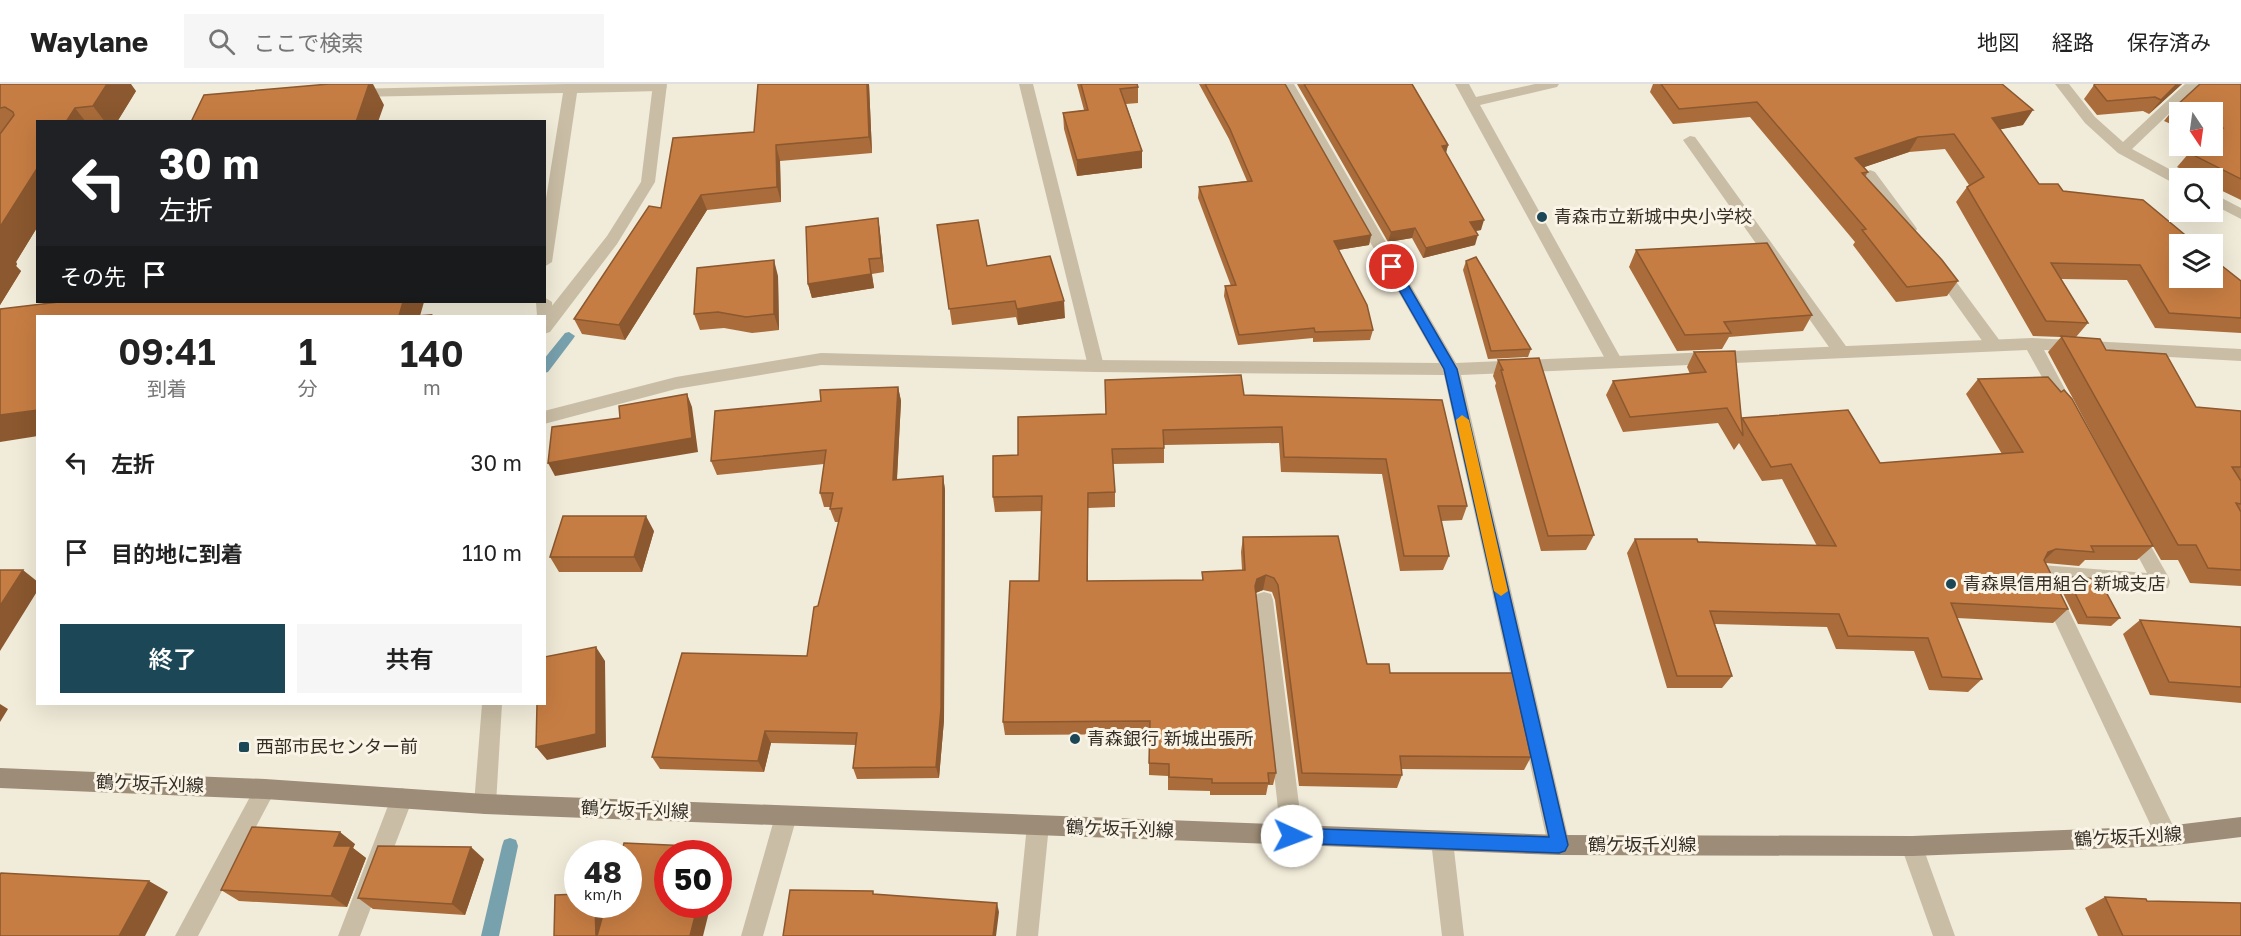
<!DOCTYPE html>
<html lang="ja">
<head>
<meta charset="utf-8">
<style>
	:root { --surface:#fff; --page:#f6f6f6; --text:#222; --muted:#767676; --line:#e0e0e0; --accent:#1c4756 }
	body { margin:0; font-family:"Golos Text","Noto Sans JP",sans-serif; background:var(--page); color:var(--text); height:100vh; display:flex; flex-direction:column; font-size:22px; white-space:nowrap }
	* { box-sizing:border-box; margin:0 }
	p { font-size:20px; color:var(--muted) }
	.icon { flex:none; width:33px; height:33px; fill:none; stroke:currentColor; stroke-width:2; stroke-linecap:round; stroke-linejoin:round }
	.map { position:relative; flex:1; overflow:hidden }
	.side { position:absolute; left:36px; top:231px; width:510px; height:390px; display:flex; flex-direction:column; background:var(--surface); border-radius:0px; box-shadow:0 6px 24px #0002 }
	.side>* { flex:none }
	.guide { position:absolute; left:36px; top:36px; width:510px; height:183px; border-radius:0px; box-shadow:0 6px 24px #0002; background:#202124; color:#fff; overflow:hidden }
	.needle { width:39px; rotate:167deg }
	.buttons { position:absolute; left:2169px; top:18px; display:grid; gap:12px }
	.buttons a { display:grid; place-items:center; width:54px; height:54px; border-radius:0px; background:var(--surface); box-shadow:0 6px 24px #0002; font-size:30px }
	.speed { position:absolute; left:564px; top:756px; display:flex; gap:12px; font-size:30px; font-weight:700; text-align:center }
	.speed>* { display:grid; place-content:center; width:78px; height:78px; border-radius:50%; background:var(--surface); box-shadow:0 6px 24px #0002; line-height:1 }
	.speed small { font-size:15px; font-weight:400 }
	.speed .limit { border:9px solid #d22; background:#fff; color:#111 }
	.pin { position:absolute; display:grid; place-items:center; width:51px; height:51px; color:#fff; margin:-26px; border:3px solid #fff; border-radius:50%; box-shadow:0 2px 6px #0007 }
	.me { position:absolute; width:66px; margin:-33px; rotate:92deg; stroke-linejoin:round; filter:drop-shadow(0 0 4px #0008) }
	.turn { display:flex; align-items:center; gap:21px; height:126px; padding:0 24px; font-size:27px }
	.turn .icon { width:78px; height:78px; stroke-width:2.5 }
	.turn b { display:block; font-size:42px; line-height:51px }
	.then { display:flex; align-items:center; height:57px; padding:0 24px; background:#0003; gap:12px; font-size:22px }
	.eta { display:flex; justify-content:space-evenly; align-items:center; height:102px; text-align:center }
	.eta b { font-size:36px; font-weight:600; line-height:42px }
	.action { display:flex; gap:12px; margin-top:auto; padding:12px 24px }
	.action a { flex:1; height:69px; border-radius:0px; background:var(--accent); color:#fff; font-size:24px; font-weight:600; line-height:69px; text-align:center }
	.action a+a { background:var(--page); color:var(--text) }
	ul { padding:0; list-style:none }
	li { display:flex; align-items:center; gap:18px; height:90px; padding:0 24px }
	li div { flex:1 }
	li b { display:block; font-size:22px }
	li em { font-style:normal }
	header { display:flex; align-items:center; gap:36px; box-sizing:border-box; height:84px; padding:0 30px; background:var(--surface); border-bottom:2px solid var(--line) }
	header strong { font-size:28px }
	nav { display:flex; gap:33px; margin-inline-start:auto; font-size:21px }
	.search { width:420px; height:54px; background:var(--page); display:flex; align-items:center; gap:15px; box-sizing:border-box; padding:0 21px; border-radius:0px; color:var(--muted); font-size:22px }
	.map>svg:first-child { display:block }
	.lines { fill:none; stroke-linecap:round; stroke-linejoin:round }
	.stream { fill:#78a1ae; fill-rule:evenodd }
	.lane { fill:#c9bda5; fill-rule:evenodd }
	.street { fill:#c9bda5; fill-rule:evenodd }
	.secondary { fill:#9d8c77; fill-rule:evenodd }
	.wall { fill:#aa6c3a }
	.shaded-wall { fill:#8b582f }
	.building { fill:#c67d43; stroke:#8b582f; stroke-width:1.5 }
	.route { fill:#1a73e8; stroke:#114b97; stroke-width:1.5 }
	.slow { fill:#f59e0b }
	.poi-dot { fill:#1c4756; stroke:#f9f4e6; stroke-width:2 }
	.labels { text-anchor:middle; stroke-width:6; stroke-linejoin:round; paint-order:stroke }
	.poi-label { font-size:18px; fill:#352e27; stroke:#f9f4e6; text-anchor:start }
	.street-label { font-size:18px; fill:#352e27; stroke:#f9f4e6 }
</style>
</head>
<body>
<header>
<strong>Waylane</strong>
<div class="search"><svg class="icon" aria-label="search" viewBox="0 0 24 24"><circle cx="10" cy="10" r="6"/><path d="M15 15l6 6"/></svg>ここで検索</div>
<nav><a>地図</a><a>経路</a><a>保存済み</a></nav>
</header>
<div class="map">
<svg width="2241" height="852" viewBox="0 0 2241 852">
	<rect width="100%" height="100%" fill="#f1ebd9"/>
	<g class="lines">
		<path class="stream" d="M569,248L575,252L573,255L548,288L544,289V275L565,249Z
			M510,754L516,756L518,762L499,852H481L502,762L504,756Z"/>
		<path class="lane" d="M566,0H664L667,3L660,7L577,9L552,178L544,183V127L563,9L353,13L346,9L353,5Z
			M1019,0H1033L1104,282L1096,288L1088,282Z
			M1455,0H1469L1476,13L1535,0H1559L1557,3L1480,21L1623,278L1621,282H1609Z
			M1690,52L1695,53L1848,265L1850,269L1848,273H1836L1683,56Z
			M1870,86L1875,88L1915,142L1917,145L1915,148H1905L1865,94L1863,91Z
			M1938,179L1943,180L2000,257L2002,261L2000,265H1988L1933,188L1930,184L1933,180Z
			M544,213L552,218L554,242L546,248L544,232H537L536,218H544Z
			M1264,508L1271,510L1273,516L1303,752L1300,759L1292,762L1284,759L1281,752L1255,516L1257,510Z
			M1442,747L1450,750L1453,757L1464,852H1442L1431,757L1434,750Z"/>
		<path class="street" d="M653,0H667L655,98L617,160L550,248L544,250V232L607,152L641,98Z
			M1280,0H1294L1456,279L2032,254L2241,265V277L2044,266L2074,322L2066,328L2060,326L2027,266L1461,291L1570,761L1567,768L1559,771L1551,768L1548,761L1444,291L1096,288L821,281L676,305L544,340V327L676,293L821,269L1096,276L1439,279Z
			M2055,0H2069L2095,33L2123,58L2185,0H2200L2132,65L2186,94H2180V101L2175,100L2118,69L2085,39Z
			M2212,109L2241,124V135L2212,120Z
			M2135,443L2141,445L2168,492L2170,498L2168,504L2161,506L2055,498L2178,752L2175,759L2167,762L2159,759L2032,489L2034,484L2041,481L2147,489L2126,450L2129,445Z
			M482,620H502L496,720L493,727L485,730L477,727L474,720Z
			M265,695L272,698L276,705L198,852H175L258,698Z
			M402,704L409,707L413,714L360,852H338L391,714L395,707Z
			M786,722L794,725L797,732L763,852H741L775,732L778,725Z
			M1038,731L1046,734L1049,741L1038,852H1016L1027,741L1030,734Z
			M1912,752L1920,755L1955,852H1933L1901,762L1904,755Z"/>
		<path class="secondary" d="M0,684L265,695L485,710L1559,751L1912,752L2167,742L2241,733V753L2167,762L1912,772L1559,771L485,730L265,715L0,704Z"/>
	</g>
	<path class="wall" d="M0,0L136,7L117,38H38V142L16,178L17,180L16,182L21,187L0,221Z
		M869,0L872,69L780,77L781,118L707,126L625,256L582,250L574,235L661,124L754,48Z
		M1077,0H1137L1138,3V19L1126,20L1142,67V84L1077,92L1064,45L1063,29L1084,26Z
		M1199,0H1285L1371,151L1369,161L1338,166L1373,246L1370,256L1313,258V254L1238,261L1224,212L1225,202H1231L1198,114L1199,103L1247,97L1229,55Z
		M1297,0H1412L1448,61L1446,69L1481,146L1476,147L1475,161L1423,174L1412,154L1388,158Z
		M1653,0H2002L2023,41L2000,45L2039,100L2063,107L2241,197V249L2155,244L2127,196L2061,195L2088,239L2076,253L2106,266L2196,323L2241,327V502L2190,499L2178,476H2161L2153,462L2137,476H2085L2079,482L2046,479L2068,525L2053,539L1957,534L1982,595L1968,608L1929,606L1914,567L1836,565L1827,543L1715,540L1732,592L1722,604H1667L1627,469L1635,455L1817,462L1782,395L1762,397L1739,359L1734,366L1718,339L1623,348L1606,311L1613,297L1690,290L1687,283L1694,268L1742,334L1880,379L2002,370L1966,310L1978,295L2129,419L2048,268L2061,253L2033,252L1956,118L1967,103L1969,101L1945,65L1909,68L1864,83L1868,88L1865,93L1958,197L1947,212L1896,218L1853,161L1855,158L1750,33L1673,40L1650,8Z
		M2182,0L2149,30L2143,27L2097,31L2084,15L2094,1Z
		M2241,0V116L2212,102V94H2199L2177,83L2189,69L2212,62V28H2180V44L2164,37L2176,22Z
		M878,134L880,148L884,188L872,190L874,204L812,214L808,200Z
		M937,141L987,182L1065,234L1018,241L1016,233L952,241Z
		M1636,166L1812,231L1803,247L1729,253L1722,265L1677,267L1629,183Z
		M1466,177L1531,265L1528,273L1488,275L1463,186Z
		M778,192L779,246L752,249L724,244L700,246L694,230Z
		M1498,276L1594,451L1586,466L1541,467L1495,302L1496,299L1493,292Z
		M898,303L901,317L897,396L943,392L945,406L944,636L939,694L857,695L853,684L856,661L771,659L764,688L660,685L652,673L807,572L818,522L839,438H835L830,425L831,423H824L820,409L824,380L717,391L711,377L821,317Z
		M1244,311L1442,316L1467,422L1462,436L1441,437L1449,472L1443,486L1400,487L1382,390L1281,388L1279,359L1164,361V379L1113,380L1115,408V423L1088,424V497L1202,496V488L1242,486L1241,468L1243,453L1367,580L1390,589L1531,673L1524,686L1401,685L1402,691L1397,704L1299,702L1275,516L1272,508L1263,506L1256,509L1276,689L1273,701H1268L1266,711H1210V707L1168,706V692L1149,691V650L1005,651L1003,638L1039,497L1042,427L995,428L993,413L1018,371L1106,330Z
		M654,447L642,488H559L550,473Z
		M2067,493L2120,534L2111,542L2078,540L2059,501Z
		M2140,536L2241,543V619L2150,611L2123,550Z
		M355,760L353,764L366,774L347,823L239,817L221,806Z
		M484,775L465,831L373,825L358,814Z
		M2105,813L2147,817L2241,852H2098L2085,824Z"/>
	<path class="shaded-wall" d="M107,0H131L136,7L117,38H105L93,22Z
		M369,0H373L384,21L378,38H356Z
		M867,0H869L872,69L869,53Z
		M2177,0H2182L2149,30L2161,16Z
		M75,24L86,38H66Z
		M2033,26L2023,41L1982,49L1992,34Z
		M1918,53L1909,68L1847,89L1855,74Z
		M776,61L780,77L781,118L777,103Z
		M1448,61L1445,72L1442,62Z
		M1142,67V84L1077,92V76Z
		M38,83V142L16,178L17,180L16,182L21,187L0,221V143Z
		M701,111L707,126L625,256L619,241Z
		M878,134L880,148L884,188L881,174Z
		M1484,136L1481,146L1467,148L1470,138Z
		M1415,144L1412,154L1388,158L1391,148Z
		M1371,151L1369,161L1332,167L1334,157Z
		M1478,151L1475,161L1423,174L1426,164Z
		M869,175L874,204L812,214L808,200Z
		M774,176L778,192L779,246L774,230Z
		M1064,217L1065,234L1018,241L1017,225Z
		M403,218H424L420,232H399Z
		M898,303L901,317L896,410L893,396Z
		M687,310L692,323L698,368L555,392L548,379Z
		M38,326V352L0,358V331Z
		M943,392L945,406L944,636L939,694L936,683Z
		M1088,409V512L1087,497Z
		M646,432L654,447L642,488L634,473Z
		M2056,465L2041,479L2048,468Z
		M23,486L38,498V506L0,567V522Z
		M1266,491L1263,506L1255,509V502L1257,495Z
		M596,563L605,577L606,663L547,676L536,663Z
		M0,620L8,625L0,638Z
		M765,647L771,659L764,688L758,677Z
		M340,748L355,760L353,764L366,774L347,823L331,812L334,762Z
		M471,763L484,775L465,831L452,820Z
		M712,763L717,770H710Z
		M718,772L722,776L718,789Z
		M149,797L168,808L145,852H119Z
		M997,819L999,828L996,852H993Z
		M595,820H605L608,852H596Z
		M698,820H711L703,852H690Z"/>
	<path class="building" d="M0,0H107L93,22L75,24L66,38H38V83L0,143V50L14,31L13,28L5,23L0,24Z
		M329,0H369L356,38H191L204,11Z
		M758,0H867L869,53L776,61L777,103L701,111L619,241L574,235L649,122L661,124L673,54L754,48Z
		M1081,0H1137L1138,3L1120,5L1142,67L1077,76L1063,29L1088,26Z
		M1205,0H1285L1371,151L1334,157L1367,221L1373,246L1315,248L1314,244L1239,251L1225,202L1236,201L1199,103L1252,97L1230,45Z
		M1304,0H1412L1448,61L1442,62L1484,136L1470,138L1478,151L1426,164L1415,144L1391,148Z
		M1661,0H2002L2033,26L1992,34L2039,100H2058L2063,107L2143,116L2196,160H2180V194H2212V174L2241,197V234L2169,229L2140,181L2051,179L2088,239L2046,237L1967,103L1984,93L1954,50L1918,53L1855,74L1868,88L1862,89L1942,176L1958,197L1907,203L1862,146L1866,145L1757,18L1679,25Z
		M2095,0H2177L2161,16L2155,13L2107,17L2094,1Z
		M2200,0H2241V95L2189,69L2199,62H2212V51L2223,44L2212,39V28H2189L2176,22Z
		M878,134L881,174L869,175L871,190L808,200L806,143Z
		M978,136L987,182L1050,172L1064,217L1017,225L1015,217L949,225L937,141Z
		M1767,159L1812,231L1724,238L1731,249L1685,251L1636,166Z
		M1476,173L1531,265L1491,267L1466,177Z
		M774,176V230L746,233L718,228L694,230L697,184Z
		M59,218H403L399,232H38V326L0,331V225Z
		M431,231L430,232H416Z
		M2061,252L2100,255L2106,266L2166,270L2196,323L2241,327V383H2232L2241,397V420L2236,419L2241,428V486L2208,484L2196,461H2178Z
		M1735,267L1743,352L1727,324L1630,333L1613,297L1706,288L1694,268Z
		M1539,274L1594,451L1548,452L1501,286H1503L1498,276Z
		M1241,291L1244,311L1442,316L1467,422H1438L1449,472H1404L1386,375L1284,373L1282,343L1163,346L1164,364L1112,365L1115,408L1088,409L1087,497L1203,496L1202,488L1245,486L1243,453L1338,452L1367,580H1389L1390,589H1513L1531,673L1400,672L1402,691L1302,689L1278,501L1274,494L1266,491L1257,495L1255,502L1276,689H1268L1269,699H1212V695L1169,693V680L1149,679L1150,637L1003,638L1010,497H1039L1042,412L993,413V372L1018,371V333L1106,330L1105,296Z
		M2048,293L2061,308L2064,306L2072,315L2153,462H2091L2094,468L2056,465L2048,468L2044,476L2068,525L1951,519L1982,595L1942,593L1928,554L1848,552L1839,530L1710,527L1732,592H1677L1635,455H1697L1698,458L1836,462L1791,380L1771,383L1742,334L1848,326L1880,379L2023,368L1978,295Z
		M898,303L893,396L943,392L941,624L936,683L853,684L857,649L765,647L758,677L652,673L682,569L807,572L814,523L818,522L842,424L830,425L833,409H820L826,366L711,377L715,327L821,317L820,306Z
		M687,310L692,354L548,379L552,343L620,334L619,322Z
		M563,432H646L634,473H550Z
		M0,486H23L0,522Z
		M2067,493L2099,495L2120,534L2087,533Z
		M2140,536L2241,543V603L2169,598Z
		M596,563V650L536,663L537,620H544V573Z
		M252,743L340,748L334,762H351L331,812L221,806Z
		M624,759L712,763L710,770H668V820H698L690,852H597L606,820H628V770H621Z
		M378,762L471,763L452,820L358,814Z
		M1,789L149,797L119,852H0V791Z
		M790,806L873,807V810L997,819L993,852H783Z
		M578,810V820H595L596,852H554L555,811Z
		M2105,813L2146,815L2147,817L2241,819V852H2123Z"/>
	<path class="route" d="M1392,179L1396,180L1457,285L1568,761L1565,767L1559,769L1292,759L1286,757L1284,752L1286,746L1292,744L1549,753L1444,285L1386,183Z"/>
	<path class="slow" d="M1462,331L1469,336L1508,507L1501,512L1494,507L1456,336Z"/>
	<g class="poi-dot">
		<circle cx="1542" cy="133" r="6"/>
		<circle cx="1951" cy="500" r="6"/>
		<circle cx="1075" cy="655" r="6"/>
		<rect x="238" y="657" width="12" height="12" rx="3"/>
	</g>
	<g class="labels">
		<g class="poi-label">
			<text x="1554" y="139">青森市立新城中央小学校</text>
			<text x="1963" y="506">青森県信用組合 新城支店</text>
			<text x="1087" y="661">青森銀行 新城出張所</text>
			<text x="256" y="669">西部市民センター前</text>
		</g>
		<g class="street-label">
			<text transform="translate(150 700) rotate(2)" y="6">鶴ケ坂千刈線</text>
			<text transform="translate(635 726) rotate(2)" y="6">鶴ケ坂千刈線</text>
			<text transform="translate(1120 745) rotate(2)" y="6">鶴ケ坂千刈線</text>
			<text transform="translate(2128 753) rotate(-3)" y="6">鶴ケ坂千刈線</text>
			<text x="1642" y="767">鶴ケ坂千刈線</text>
		</g>
	</g>
</svg>
<div class="buttons">
<a><svg class="needle" viewBox="-14 -14 28 28"><path d="M0-13l5 13h-10z" fill="#e53935"/><path d="M0 13l5-13h-10z" fill="#767676"/></svg></a>
<a><svg class="icon" aria-label="search" viewBox="0 0 24 24"><circle cx="10" cy="10" r="6"/><path d="M15 15l6 6"/></svg></a>
<a><svg class="icon" aria-label="layers" viewBox="0 0 24 24"><path d="M12 4l9 5-9 5-9-5zM3 14l9 5 9-5"/></svg></a>
</div>
<div class="speed"><div>48<small>km/h</small></div><div class="limit">50</div></div>
<div class="pin" style="left:1392px;top:183px;background:#d93025"><svg class="icon" aria-label="arrive" viewBox="0 0 24 24"><path d="M6 21V4h12l-3 4 3 4H6"/></svg></div>
<svg class="me" style="left:1292px;top:752px" viewBox="-20 -20 40 40"><circle r="19" fill="#fff"/><path d="M0-13L10 11 0 6-10 11z" fill="#1a73e8"/></svg>
<div class="guide">
<div class="turn"><svg class="icon" aria-label="left" viewBox="0 0 24 24"><path d="M17 20v-9H6M10 6l-5 5 5 5"/></svg><div><b>30 m</b>左折</div></div>
<div class="then">その先<svg class="icon" aria-label="arrive" viewBox="0 0 24 24"><path d="M6 21V4h12l-3 4 3 4H6"/></svg></div>
</div>
<section class="side">
<div class="eta">
<div><b>09:41</b><p>到着</p></div>
<div><b>1</b><p>分</p></div>
<div><b>140</b><p>m</p></div>
</div>
<ul>
<li><svg class="icon" aria-label="left" viewBox="0 0 24 24"><path d="M17 20v-9H6M10 6l-5 5 5 5"/></svg><div><b>左折</b></div><em>30 m</em></li>
<li><svg class="icon" aria-label="arrive" viewBox="0 0 24 24"><path d="M6 21V4h12l-3 4 3 4H6"/></svg><div><b>目的地に到着</b></div><em>110 m</em></li>
</ul>
<div class="action"><a>終了</a><a>共有</a></div>
</section>
</div>
</body>
</html>
